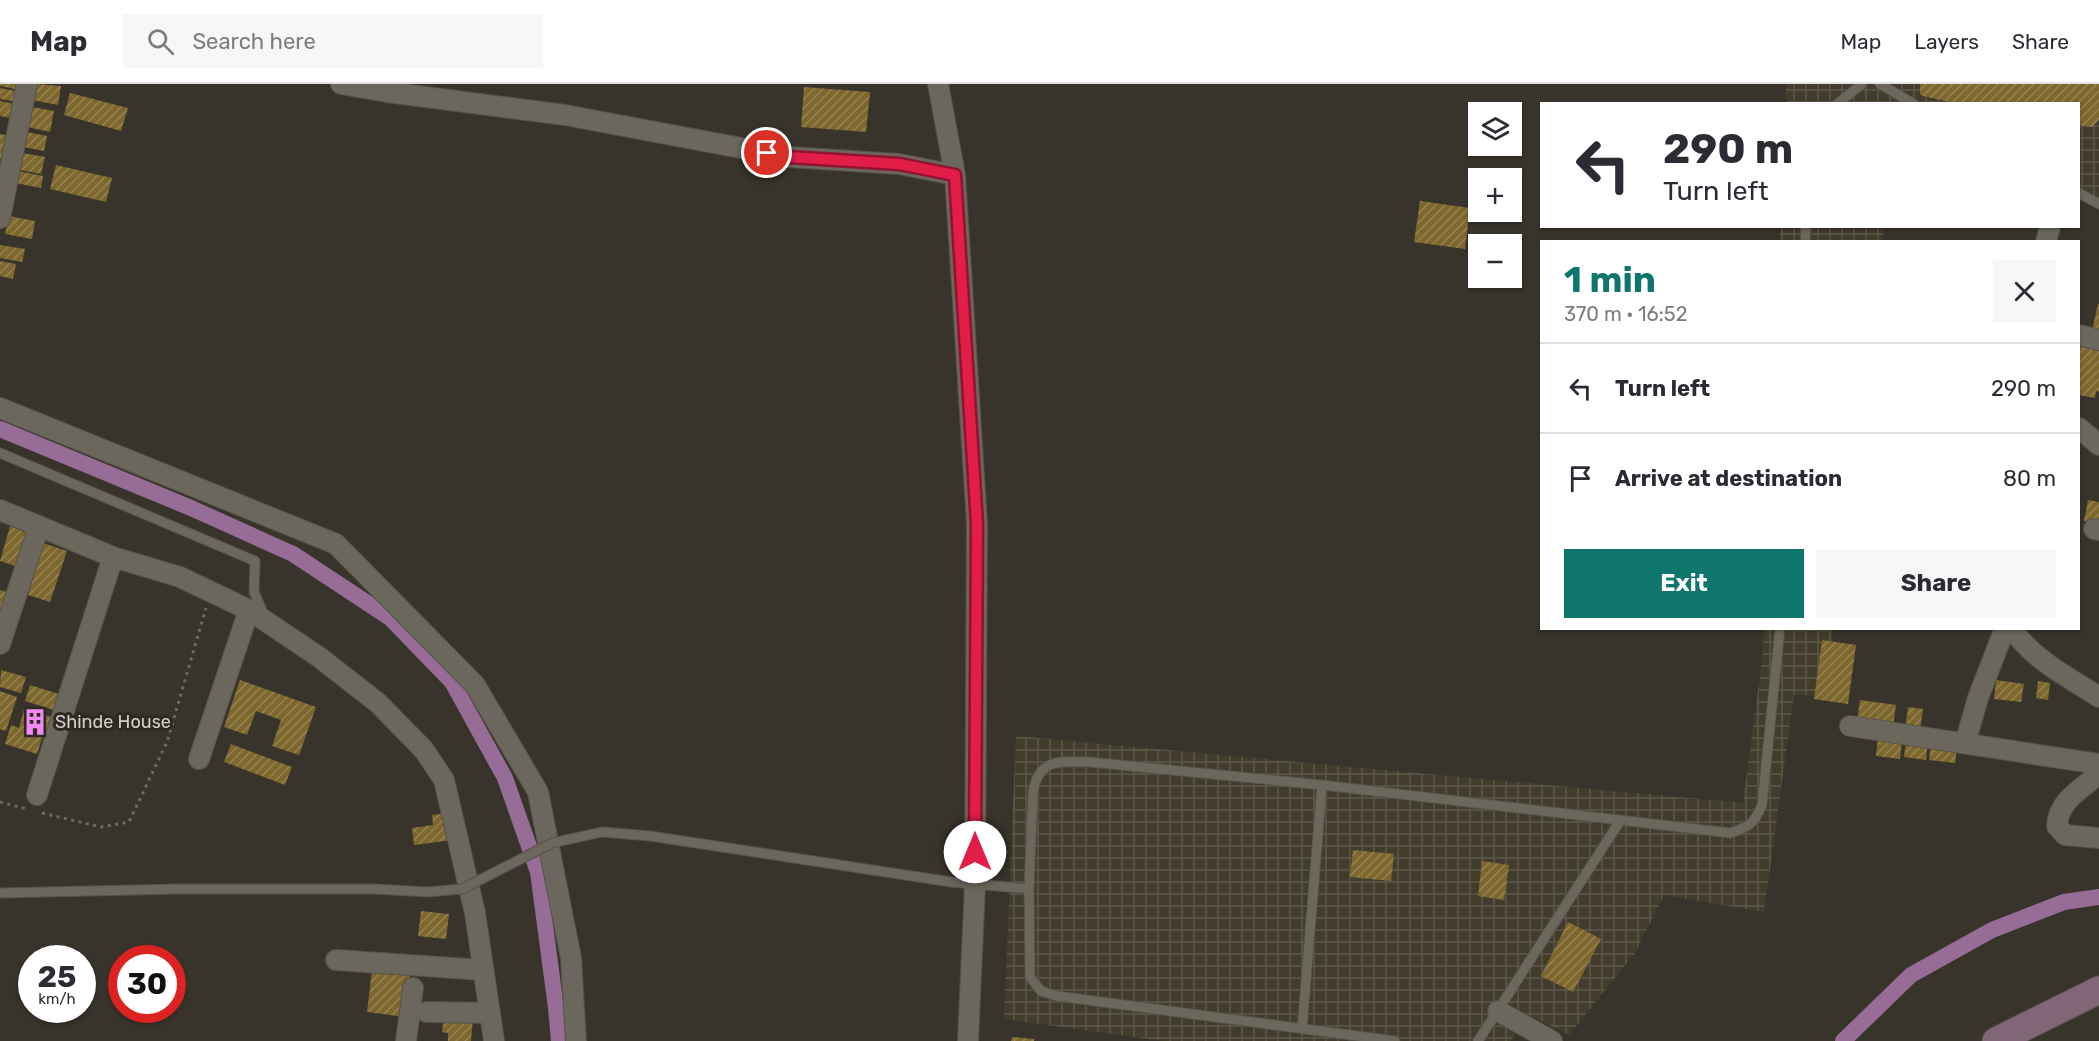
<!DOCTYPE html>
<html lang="en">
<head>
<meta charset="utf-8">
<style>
	:root { --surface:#fff; --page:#f7f7f7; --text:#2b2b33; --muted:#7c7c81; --line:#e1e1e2; --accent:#0f766e }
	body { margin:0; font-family:Rubik,sans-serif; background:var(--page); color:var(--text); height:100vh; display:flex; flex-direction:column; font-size:22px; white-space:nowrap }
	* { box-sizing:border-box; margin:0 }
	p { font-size:20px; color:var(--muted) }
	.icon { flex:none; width:33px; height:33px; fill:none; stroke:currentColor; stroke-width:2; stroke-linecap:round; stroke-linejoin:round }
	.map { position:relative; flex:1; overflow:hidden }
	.sheet { position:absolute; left:1540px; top:156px; width:540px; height:390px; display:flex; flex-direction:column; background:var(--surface); border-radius:0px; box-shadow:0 2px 4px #0004 }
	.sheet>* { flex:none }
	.banner { position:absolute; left:1540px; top:18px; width:540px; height:126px; border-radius:0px; box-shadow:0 2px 4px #0004; background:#fff; color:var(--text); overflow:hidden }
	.fabs { position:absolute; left:1468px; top:18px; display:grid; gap:12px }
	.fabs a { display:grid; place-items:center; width:54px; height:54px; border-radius:0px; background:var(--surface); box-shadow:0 2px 4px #0004; font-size:30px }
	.speed { position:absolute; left:18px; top:861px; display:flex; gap:12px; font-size:30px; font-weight:700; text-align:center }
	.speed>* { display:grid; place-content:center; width:78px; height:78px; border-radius:50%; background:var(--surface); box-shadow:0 2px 4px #0004; line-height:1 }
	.speed small { font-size:15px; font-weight:400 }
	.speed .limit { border:9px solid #d22; background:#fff; color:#111 }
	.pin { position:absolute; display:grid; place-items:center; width:51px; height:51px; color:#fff; margin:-26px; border:3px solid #fff; border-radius:50%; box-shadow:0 2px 6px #0007 }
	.me { position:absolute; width:66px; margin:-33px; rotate:0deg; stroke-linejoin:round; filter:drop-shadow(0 0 4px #0008) }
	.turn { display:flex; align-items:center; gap:21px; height:126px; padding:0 24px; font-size:27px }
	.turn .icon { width:78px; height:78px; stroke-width:2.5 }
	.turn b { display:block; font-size:42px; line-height:51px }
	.round { display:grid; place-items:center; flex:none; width:63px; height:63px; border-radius:0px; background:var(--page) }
	.overview { display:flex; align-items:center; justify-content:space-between; height:102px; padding:0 24px }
	h1 { font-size:36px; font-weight:700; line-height:45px; color:var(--accent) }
	.action { display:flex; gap:12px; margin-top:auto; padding:12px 24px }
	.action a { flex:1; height:69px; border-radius:0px; background:var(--accent); color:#fff; font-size:24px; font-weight:700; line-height:69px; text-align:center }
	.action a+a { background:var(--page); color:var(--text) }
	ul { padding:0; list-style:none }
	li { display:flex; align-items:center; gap:18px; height:90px; padding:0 24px; border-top:2px solid var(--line) }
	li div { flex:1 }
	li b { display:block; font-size:22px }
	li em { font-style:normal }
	header { display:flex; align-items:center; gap:36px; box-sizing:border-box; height:84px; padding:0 30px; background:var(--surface); border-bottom:2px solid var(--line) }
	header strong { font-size:28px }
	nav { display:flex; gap:33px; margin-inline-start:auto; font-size:21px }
	.search { width:420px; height:54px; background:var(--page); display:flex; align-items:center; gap:15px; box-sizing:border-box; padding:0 21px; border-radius:0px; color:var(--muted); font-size:22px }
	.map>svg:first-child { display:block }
	.industrial { fill:url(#industrial-grid) }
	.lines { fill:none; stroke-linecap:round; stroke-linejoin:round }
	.canal { stroke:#976c97; stroke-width:16 }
	.building { fill:url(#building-hatch) }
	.lane-casing { stroke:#56524a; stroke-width:11 }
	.street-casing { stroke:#56524a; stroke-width:22 }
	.secondary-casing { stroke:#56524a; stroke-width:29 }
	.path { stroke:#6e6a62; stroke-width:3; stroke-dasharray:3 4.5; stroke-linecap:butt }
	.lane { stroke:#6b675d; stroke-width:9 }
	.street { stroke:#6b675d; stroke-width:20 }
	.secondary { stroke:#816677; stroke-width:27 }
	.lane-bridge-casing { stroke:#56524a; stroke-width:11; stroke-linecap:butt }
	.lane-bridge { stroke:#6b675d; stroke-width:9 }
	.route-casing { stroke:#92132f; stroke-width:15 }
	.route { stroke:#e11d48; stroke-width:10 }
	.labels { text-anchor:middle; stroke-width:6; stroke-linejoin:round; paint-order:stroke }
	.poi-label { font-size:18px; fill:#d3d1cb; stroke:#2e2a21; text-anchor:start }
</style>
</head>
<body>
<header>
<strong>Map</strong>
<div class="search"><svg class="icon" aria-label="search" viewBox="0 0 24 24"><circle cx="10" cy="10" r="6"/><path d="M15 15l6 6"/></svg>Search here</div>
<nav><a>Map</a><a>Layers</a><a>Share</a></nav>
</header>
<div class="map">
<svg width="2099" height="957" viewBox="0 0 2099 957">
	<defs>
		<pattern id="industrial-grid" width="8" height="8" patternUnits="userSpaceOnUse" patternTransform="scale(1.5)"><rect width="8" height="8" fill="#423c2c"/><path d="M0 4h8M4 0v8" fill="none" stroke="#5c5749"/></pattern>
		<pattern id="building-hatch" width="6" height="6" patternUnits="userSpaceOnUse" patternTransform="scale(1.5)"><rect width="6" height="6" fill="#7e672d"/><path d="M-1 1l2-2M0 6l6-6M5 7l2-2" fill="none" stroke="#958354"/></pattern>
	</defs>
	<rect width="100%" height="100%" fill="#38342b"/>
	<path class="industrial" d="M1786,0H2099V126L2079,116V20H1786Z
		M1780,143H1884L1882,157L1780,158Z
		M1764,545H1833L1825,612L1794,611L1764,828L1664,811L1635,869L1569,951L1526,930L1511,957H1164L1004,935L1016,652L1743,719L1762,577Z"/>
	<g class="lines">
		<path class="canal" d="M0,345L191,424L293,470L390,534L452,598L505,694L538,788L556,924L559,957
			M1843,957L1911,891L1992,846L2064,818L2099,813"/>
	</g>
	<path class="building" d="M0,0H16L15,5L0,2Z
		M35,0L61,2L58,21L32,16Z
		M1920,0H2099V36L2092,43L2079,41V20H1959L1923,12L1920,10Z
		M804,3L870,8L866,48L801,43Z
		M0,4L21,8L19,18L0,15Z
		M70,9L128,24L121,47L64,31Z
		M0,17L14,20L11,34L0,32Z
		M27,22L54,27L50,48L23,42Z
		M22,47L47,52L44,67L19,62Z
		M0,50L14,53L9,76L0,75Z
		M23,69L45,73L41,90L20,86Z
		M56,81L112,94L106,118L50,105Z
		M18,87L43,92L41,104L15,99Z
		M1420,117L1470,124L1465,165L1414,158Z
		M9,132L35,137L32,155L5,150Z
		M0,161L25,165L22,178L0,174Z
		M0,177L16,180L13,195L0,192Z
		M2098,220H2099V249L2092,246Z
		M2079,262L2099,265V308L2096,307L2095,314L2079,311Z
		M2088,416L2099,418V440L2084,437Z
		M10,442L33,449L22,484L0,477Z
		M43,459L67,467L50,518L28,511Z
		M0,506L11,509L0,542Z
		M1822,556L1856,561L1848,620L1814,615Z
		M1,586L26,593L21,609L0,603Z
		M240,596L316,623L299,671L272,662L281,636L256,627L247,651L224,643Z
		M1996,596L2024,600L2021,618L1994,615Z
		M2038,597L2050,599L2048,616L2036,614Z
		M30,601L62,611L57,627L25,617Z
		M0,607L17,613L6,647L0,645Z
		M1860,616L1896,621L1893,642L1857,637Z
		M1908,623L1923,625L1920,647L1905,645Z
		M24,625L52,633L46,651H43L37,670L5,660L11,641L19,644Z
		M1878,653L1902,656L1900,675L1876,672Z
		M1906,655L1928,658L1926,676L1904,673Z
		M1931,659L1957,662L1955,679L1929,676Z
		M231,660L292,683L285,701L224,678Z
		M450,729L453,756L414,761L412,744L433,741L432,731Z
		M1353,766L1394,770L1391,797L1350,793Z
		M1482,777L1509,781L1504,816L1478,812Z
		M421,827L449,830L446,855L418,852Z
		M1568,838L1601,855L1573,908L1541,892Z
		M372,886L410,891L405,933L367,928Z
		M444,932L473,934L471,957H448V949L442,948Z
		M1012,953L1034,955V957H1011Z"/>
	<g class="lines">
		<defs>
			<path id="lane" d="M1880,0L1914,20
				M1837,20L1862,0
				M2079,109L2099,120
				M1805,158L1806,142
				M0,369L255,477L254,508L264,531
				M951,798L1029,805
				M1302,945L1322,701
				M1395,957L1057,912L1041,907L1030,893L1029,805L1033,708C1039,673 1061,678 1089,678L1322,701L1730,749C1749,743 1755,739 1762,721L1780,544
				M1478,957L1620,737"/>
			<path id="street" d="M341,0L387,8L565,31L789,73L899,80L955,91
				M938,0L955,91L977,440L975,801L968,957
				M0,134L27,0
				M2046,158L2050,142
				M2079,251L2099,256
				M0,324L336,460L475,601L538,708L571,874L576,957
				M2079,344L2099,361
				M0,426L113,473L180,493L249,526L319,573L378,619L424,666L444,696L475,829L494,957
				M2094,445L2099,446
				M2012,544C2029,573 2071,595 2099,613
				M0,560L39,442
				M1850,642L2099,680
				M1965,659L1978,614L2005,544
				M199,675L249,526
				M2099,690C2081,705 2058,717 2057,742L2065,751L2099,754
				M37,711L113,473
				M336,876L483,886
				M1498,927L1552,957
				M427,928L490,929
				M406,957L413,904"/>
			<path id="secondary" d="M1996,957L2099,906"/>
		</defs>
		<use href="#lane" class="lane-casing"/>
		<use href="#street" class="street-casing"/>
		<use href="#secondary" class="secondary-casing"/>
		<path class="path" d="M0,718L27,725
			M42,729L101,743L129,738L167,658L206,524"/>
		<use href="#lane" class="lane"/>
		<use href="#street" class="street"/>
		<use href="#secondary" class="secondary"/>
		<defs>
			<path id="lane-bridge" d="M0,809L178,805H375L427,808L462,805L552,759L602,748L650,752L951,798"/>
		</defs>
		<use href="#lane-bridge" class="lane-bridge-casing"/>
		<use href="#lane-bridge" class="lane-bridge"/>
	</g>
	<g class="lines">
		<defs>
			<path id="route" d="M767,69L789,73L899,80L955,91L977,440L975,768"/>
		</defs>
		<use href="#route" class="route-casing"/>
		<use href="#route" class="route"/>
	</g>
	<defs>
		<symbol id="building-bare" viewBox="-9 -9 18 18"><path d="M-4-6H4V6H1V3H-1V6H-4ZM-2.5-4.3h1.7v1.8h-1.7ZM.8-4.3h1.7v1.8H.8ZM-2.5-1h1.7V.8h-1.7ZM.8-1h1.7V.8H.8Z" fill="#f18af4" stroke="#2e2a21" stroke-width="2.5" paint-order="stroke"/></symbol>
	</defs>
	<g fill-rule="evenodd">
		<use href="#building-bare" x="16" y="619" width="38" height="38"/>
	</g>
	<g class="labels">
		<g class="poi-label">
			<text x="55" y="644">Shinde House</text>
		</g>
	</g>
</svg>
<div class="fabs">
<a><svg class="icon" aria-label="layers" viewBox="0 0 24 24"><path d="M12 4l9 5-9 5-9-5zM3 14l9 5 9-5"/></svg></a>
<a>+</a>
<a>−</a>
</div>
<div class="speed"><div>25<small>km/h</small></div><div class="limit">30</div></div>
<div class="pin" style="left:767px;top:69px;background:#d93025"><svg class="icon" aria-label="arrive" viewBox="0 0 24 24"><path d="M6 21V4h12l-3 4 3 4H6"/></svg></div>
<svg class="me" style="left:975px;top:768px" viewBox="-20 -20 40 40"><circle r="19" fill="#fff"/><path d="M0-13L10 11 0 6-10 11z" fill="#e11d48"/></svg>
<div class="banner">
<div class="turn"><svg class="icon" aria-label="left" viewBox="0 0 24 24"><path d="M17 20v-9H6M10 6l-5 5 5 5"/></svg><div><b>290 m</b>Turn left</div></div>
</div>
<section class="sheet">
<div class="overview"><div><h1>1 min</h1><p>370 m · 16:52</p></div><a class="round"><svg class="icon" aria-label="close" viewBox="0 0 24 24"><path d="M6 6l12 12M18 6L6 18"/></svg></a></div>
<ul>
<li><svg class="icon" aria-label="left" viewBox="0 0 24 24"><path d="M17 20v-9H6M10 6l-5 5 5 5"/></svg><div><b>Turn left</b></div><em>290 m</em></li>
<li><svg class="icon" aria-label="arrive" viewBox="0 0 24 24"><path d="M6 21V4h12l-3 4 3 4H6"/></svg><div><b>Arrive at destination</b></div><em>80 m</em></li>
</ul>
<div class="action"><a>Exit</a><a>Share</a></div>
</section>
</div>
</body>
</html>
